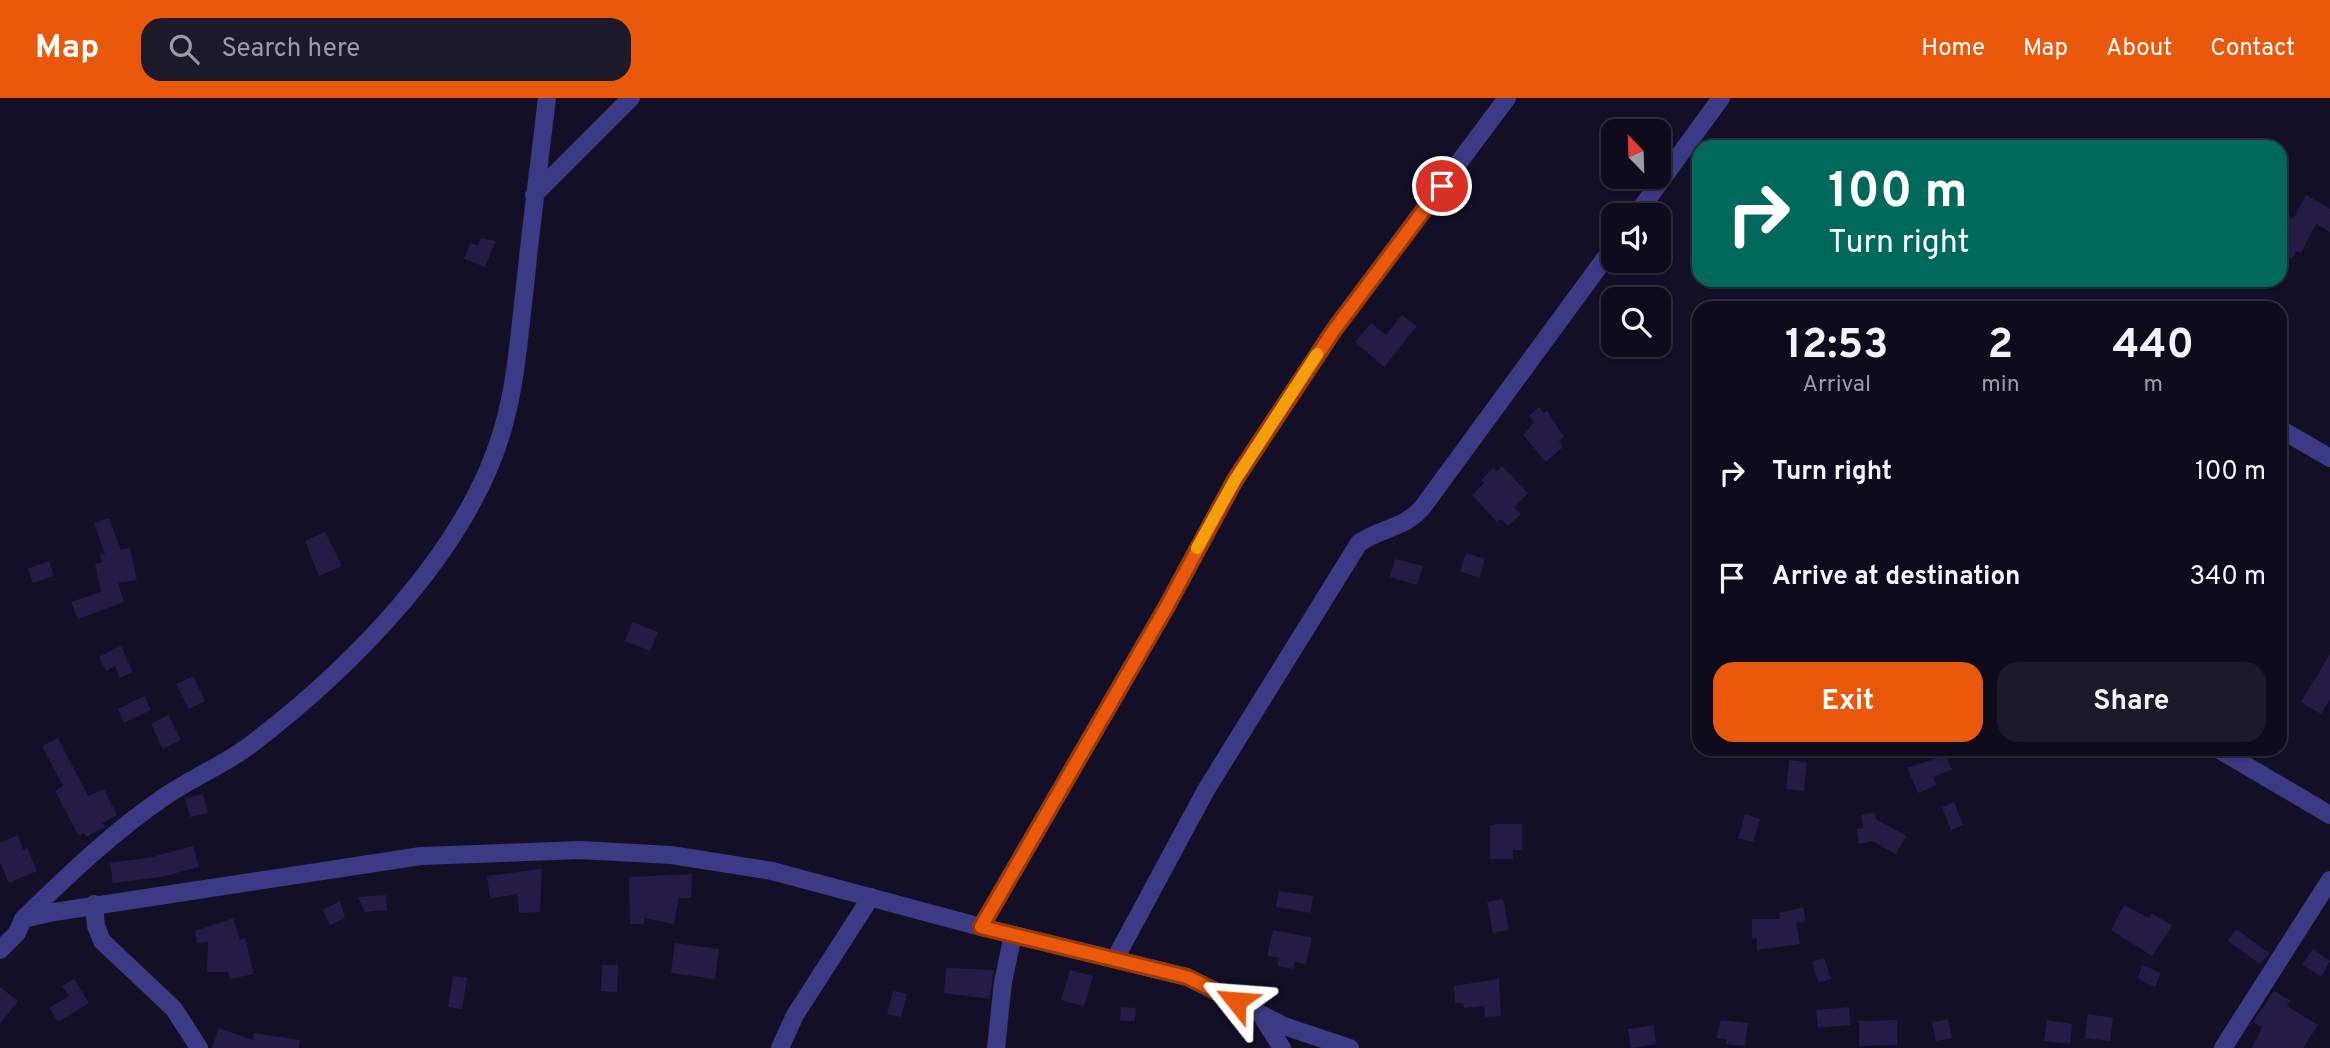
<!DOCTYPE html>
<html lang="en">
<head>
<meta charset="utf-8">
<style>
	:root { --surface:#0e0b1c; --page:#1c1929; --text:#f1f3f6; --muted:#9b9ba3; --line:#2e2b3b; --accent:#ea580c }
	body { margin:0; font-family:Overpass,sans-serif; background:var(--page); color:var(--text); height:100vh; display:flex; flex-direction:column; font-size:26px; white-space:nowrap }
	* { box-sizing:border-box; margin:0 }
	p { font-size:23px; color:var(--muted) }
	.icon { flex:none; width:38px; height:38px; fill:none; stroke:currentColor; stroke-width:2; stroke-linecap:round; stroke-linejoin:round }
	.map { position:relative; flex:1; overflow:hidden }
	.side { position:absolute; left:1692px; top:203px; width:595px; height:455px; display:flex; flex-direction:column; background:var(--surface); border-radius:21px; box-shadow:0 2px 5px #0004,0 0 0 2px var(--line) }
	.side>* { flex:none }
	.guide { position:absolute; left:1692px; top:42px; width:595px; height:147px; border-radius:21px; box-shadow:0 2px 5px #0004,0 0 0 2px var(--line); background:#00695c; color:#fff; overflow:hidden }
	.needle { width:46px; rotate:337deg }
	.fabs { position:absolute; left:1601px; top:21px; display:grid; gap:14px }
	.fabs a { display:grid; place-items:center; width:70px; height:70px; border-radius:14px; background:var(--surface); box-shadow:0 2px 5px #0004,0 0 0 2px var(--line); font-size:35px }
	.pin { position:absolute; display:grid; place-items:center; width:60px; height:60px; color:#fff; margin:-30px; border:4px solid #fff; border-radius:50%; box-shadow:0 2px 7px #0007 }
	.me { position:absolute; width:77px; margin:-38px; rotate:298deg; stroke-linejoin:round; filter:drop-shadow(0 0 5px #0008) }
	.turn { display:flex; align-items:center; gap:24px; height:147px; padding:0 21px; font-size:32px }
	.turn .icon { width:91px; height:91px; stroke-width:2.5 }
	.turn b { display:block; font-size:49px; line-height:60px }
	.eta { display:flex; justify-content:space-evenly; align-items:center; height:119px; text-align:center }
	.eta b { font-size:42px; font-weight:700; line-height:49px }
	.action { display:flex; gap:14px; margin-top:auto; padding:14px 21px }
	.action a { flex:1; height:80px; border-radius:21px; background:var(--accent); color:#fff; font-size:28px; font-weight:700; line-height:80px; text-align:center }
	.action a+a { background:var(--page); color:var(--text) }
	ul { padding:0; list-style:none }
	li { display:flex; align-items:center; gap:21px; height:105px; padding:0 21px }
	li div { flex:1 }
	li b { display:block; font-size:26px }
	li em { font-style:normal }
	header { display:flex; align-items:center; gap:42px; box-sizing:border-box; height:98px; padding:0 35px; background:var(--accent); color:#fff }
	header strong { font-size:33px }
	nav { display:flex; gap:38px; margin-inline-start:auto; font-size:24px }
	.search { width:490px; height:63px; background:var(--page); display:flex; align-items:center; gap:18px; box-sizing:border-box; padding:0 24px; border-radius:21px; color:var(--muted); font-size:26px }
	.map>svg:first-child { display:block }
	.building { fill:#241b47 }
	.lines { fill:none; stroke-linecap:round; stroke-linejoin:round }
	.minor { stroke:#3d3a85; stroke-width:18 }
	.route-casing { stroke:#983908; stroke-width:18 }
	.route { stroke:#ea580c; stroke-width:12 }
	.slow { stroke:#f59e0b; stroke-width:12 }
</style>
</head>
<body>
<header>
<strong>Map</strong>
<div class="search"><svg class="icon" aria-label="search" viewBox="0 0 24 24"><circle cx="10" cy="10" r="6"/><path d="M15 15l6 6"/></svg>Search here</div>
<nav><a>Home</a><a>Map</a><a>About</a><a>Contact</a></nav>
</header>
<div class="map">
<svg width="2330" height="950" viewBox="0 0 2330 950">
	<rect width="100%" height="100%" fill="#130f26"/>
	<path class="building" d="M2306,97L2330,111V134L2316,126L2301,155L2296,153L2292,161L2280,155V132L2287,118L2293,121Z
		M481,140L496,143L485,169L464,161L470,145L478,148Z
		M1402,217L1417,228L1384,269L1355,244L1371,225L1386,237Z
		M1539,309L1544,315L1547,313L1564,339L1559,343L1563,349L1546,364L1523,337L1534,324L1529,318Z
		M1502,368L1528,395L1514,409L1521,416L1508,428L1501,421L1497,424L1472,397L1484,385L1481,382L1493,370L1496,374Z
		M109,420L121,452L130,450L137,482L118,485L124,504L78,521L71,504L101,494L95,466L102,465L100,457L105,456L94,425Z
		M325,434L342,468L319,478L305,443Z
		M1466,455L1485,461L1479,480L1460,473Z
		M1395,461L1423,468L1417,487L1390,479Z
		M49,463L54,478L33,485L28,471Z
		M633,524L658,534L650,553L625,543Z
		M121,548L133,574L120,580L115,568L106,573L99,559Z
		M2330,556V601L2321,616L2301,604Z
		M193,578L205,603L189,611L176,586Z
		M144,598L151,612L124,625L118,611Z
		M168,617L181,642L163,651L151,626Z
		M58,640L88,698L104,691L117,717L102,725L105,729L86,739L84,735L79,738L55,693L63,688L42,648Z
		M1946,657L1952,672L1933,679L1937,687L1918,695L1907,670Z
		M1789,662L1807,664L1804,693L1786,691Z
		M203,696L208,715L190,719L185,700Z
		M1954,704L1963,727L1951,732L1942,709Z
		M1875,715L1876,721L1906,738L1896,756L1872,743L1859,746L1857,731L1863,730L1861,717Z
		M1745,716L1760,721L1753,744L1738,740Z
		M1496,726H1522V752H1513V761H1490V728Z
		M18,737L23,752L27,750L37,773L9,785L0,764V745Z
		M193,748L199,769L161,779L113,785L110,765L152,759Z
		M542,771L540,814L519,815L518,796L490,800L487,778Z
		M692,776L691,800H679L674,826L644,820V826H630L629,779Z
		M1279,793L1313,798L1311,815L1276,809Z
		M386,797L387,812L365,814L358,799Z
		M1503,801L1509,832L1493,835L1487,804Z
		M340,803L345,820L330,827L323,812Z
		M2124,807L2149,820L2152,815L2172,828L2152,858L2111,832Z
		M1803,809L1806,823L1796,825L1800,846L1757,852V840L1752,841V821H1780L1779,815Z
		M233,820L240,842L245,840L254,876L230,881L228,874H207L208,844L197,845L195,833Z
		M2236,831L2269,855L2260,866L2228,843Z
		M1273,832L1312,840L1306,866L1295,864L1293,871L1278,868L1279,860L1267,858Z
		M675,845L719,851L715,881L671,875Z
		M2313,851L2330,863L2321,879L2302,866Z
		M1824,860L1831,881L1818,885L1812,863Z
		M602,867H618L617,894L601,893Z
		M2143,867L2161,875L2155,889L2137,880Z
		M946,870L994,872L990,901L944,895Z
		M1070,872L1093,878L1084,908L1061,902Z
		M453,878L467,880L462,911L448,909Z
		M74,881L89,905L58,924L49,910L69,898L62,888Z
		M1499,881L1501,918L1485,919L1484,908L1464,910L1463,905H1455L1454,888Z
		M0,889L18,903L0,926Z
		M893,893L907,896L901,919L887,916Z
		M2274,893L2290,902L2287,908L2318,927L2303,950H2252L2262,929L2253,924Z
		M1121,909L1136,910L1135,923H1120Z
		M1849,909L1850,927L1818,930L1816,912Z
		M2088,916L2113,920L2110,943L2085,940Z
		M1948,921L1952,940L1936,943L1932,924Z
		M1721,922L1748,925L1745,948L1726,946V941L1716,940Z
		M1897,922V947L1859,948V923Z
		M2047,922L2072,926L2070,946L2044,943Z
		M1654,927L1656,946L1631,950L1628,931Z
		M219,930L253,942L254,935L300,942L299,950H212Z"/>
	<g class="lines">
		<path class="minor" d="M534,97L631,0
			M1636,117L1721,0
			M2280,331L2330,360
			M2218,651L2330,717
			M94,806L96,828L102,843L174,911L199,950
			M23,821C68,777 115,732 167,697C194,679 223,667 249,648C349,572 468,454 503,330C517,282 520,228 526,179C532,119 540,60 547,0
			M981,829L1167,508L1235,382L1334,232L1507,0
			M0,852L17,835L23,821L54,814L421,758L580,752L671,757L772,773L981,829L1187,879L1284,928L1350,950
			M1115,861L1206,692L1359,445C1382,429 1402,432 1422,410L1614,148
			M1261,917L1282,950
			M780,950L795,917L871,799
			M996,950L1003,884L1013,837
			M2223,950L2330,782"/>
	</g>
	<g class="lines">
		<defs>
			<path id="route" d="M1236,903L1187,879L981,829L1167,508L1235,382L1334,232L1442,88"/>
		</defs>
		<use href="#route" class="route-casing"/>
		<use href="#route" class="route"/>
		<path class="slow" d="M1197,450L1235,382L1317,256"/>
	</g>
</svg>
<div class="fabs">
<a><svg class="needle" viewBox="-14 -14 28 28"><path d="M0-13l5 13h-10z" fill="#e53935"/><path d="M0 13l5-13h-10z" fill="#9b9ba3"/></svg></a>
<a><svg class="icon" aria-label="sound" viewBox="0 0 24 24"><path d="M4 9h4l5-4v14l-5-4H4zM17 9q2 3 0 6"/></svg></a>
<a><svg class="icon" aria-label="search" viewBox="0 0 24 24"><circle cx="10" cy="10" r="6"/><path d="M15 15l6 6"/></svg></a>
</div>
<div class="pin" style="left:1442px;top:88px;background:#d93025"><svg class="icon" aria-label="arrive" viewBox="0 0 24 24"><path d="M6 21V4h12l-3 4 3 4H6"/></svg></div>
<svg class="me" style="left:1236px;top:903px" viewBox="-20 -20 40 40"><path d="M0-17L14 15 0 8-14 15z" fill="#ea580c" stroke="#fff" stroke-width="4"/></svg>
<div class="guide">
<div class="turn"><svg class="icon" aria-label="right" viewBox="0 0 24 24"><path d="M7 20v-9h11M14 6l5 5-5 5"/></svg><div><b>100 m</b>Turn right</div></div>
</div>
<section class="side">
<div class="eta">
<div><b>12:53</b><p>Arrival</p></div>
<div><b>2</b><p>min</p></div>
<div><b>440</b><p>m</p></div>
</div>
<ul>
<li><svg class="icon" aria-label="right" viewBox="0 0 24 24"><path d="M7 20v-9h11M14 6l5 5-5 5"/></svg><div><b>Turn right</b></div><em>100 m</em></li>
<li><svg class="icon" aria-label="arrive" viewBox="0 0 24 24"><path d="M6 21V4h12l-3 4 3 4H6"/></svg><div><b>Arrive at destination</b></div><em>340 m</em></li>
</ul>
<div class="action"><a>Exit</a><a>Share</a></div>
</section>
</div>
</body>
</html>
